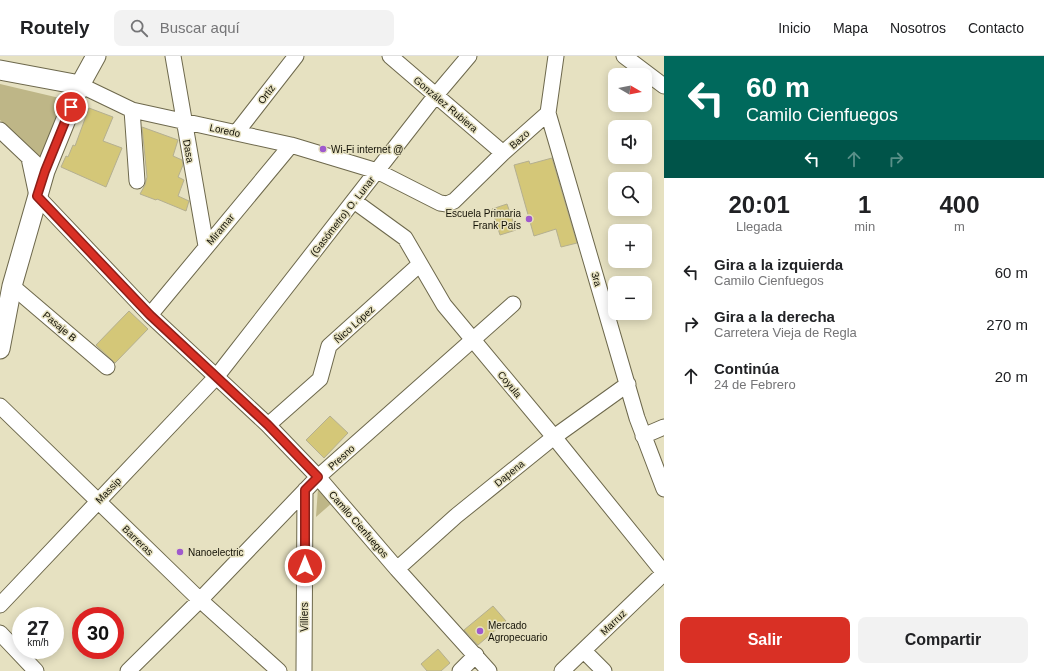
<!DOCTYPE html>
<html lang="es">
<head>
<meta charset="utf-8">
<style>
	:root { --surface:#fff; --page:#f2f2f2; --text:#202124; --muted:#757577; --line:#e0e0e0; --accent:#d93025 }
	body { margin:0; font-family:Helvetica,sans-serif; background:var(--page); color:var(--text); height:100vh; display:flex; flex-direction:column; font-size:15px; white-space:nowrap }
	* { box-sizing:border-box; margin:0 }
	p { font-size:13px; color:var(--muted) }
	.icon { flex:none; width:22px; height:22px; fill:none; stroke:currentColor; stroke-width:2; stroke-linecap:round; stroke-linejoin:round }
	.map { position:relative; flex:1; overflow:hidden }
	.sheet { display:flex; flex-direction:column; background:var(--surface); width:380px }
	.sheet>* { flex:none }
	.top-card { background:#00695c; color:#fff; overflow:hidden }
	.needle { width:26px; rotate:99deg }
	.fabs { position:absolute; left:608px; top:12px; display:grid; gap:8px }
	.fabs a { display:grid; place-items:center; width:44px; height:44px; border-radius:8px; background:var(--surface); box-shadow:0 2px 10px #0003; font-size:20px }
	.speed { position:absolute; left:12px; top:551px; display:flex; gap:8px; font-size:20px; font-weight:700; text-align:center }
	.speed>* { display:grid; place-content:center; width:52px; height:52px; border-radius:50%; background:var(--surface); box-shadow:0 2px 10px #0003; line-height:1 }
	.speed small { font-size:10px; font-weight:400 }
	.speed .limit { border:6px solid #d22; background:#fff; color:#111 }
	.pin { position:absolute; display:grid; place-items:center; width:34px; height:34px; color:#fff; margin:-17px; border:2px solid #fff; border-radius:50%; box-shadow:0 1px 4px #0007 }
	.me { position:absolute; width:44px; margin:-22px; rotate:0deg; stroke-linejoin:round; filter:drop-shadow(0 0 3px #0008) }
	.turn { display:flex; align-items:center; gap:14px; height:84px; padding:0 16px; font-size:18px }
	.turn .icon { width:52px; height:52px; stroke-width:2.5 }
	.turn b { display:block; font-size:28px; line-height:34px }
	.lanes { display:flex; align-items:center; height:38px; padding:0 16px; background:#0003; justify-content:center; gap:20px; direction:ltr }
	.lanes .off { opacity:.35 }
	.eta { display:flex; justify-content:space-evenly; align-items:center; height:68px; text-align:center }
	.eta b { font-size:24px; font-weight:700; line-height:28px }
	.primary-button { display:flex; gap:8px; margin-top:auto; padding:8px 16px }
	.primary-button a { flex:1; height:46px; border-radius:8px; background:var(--accent); color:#fff; font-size:16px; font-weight:700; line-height:46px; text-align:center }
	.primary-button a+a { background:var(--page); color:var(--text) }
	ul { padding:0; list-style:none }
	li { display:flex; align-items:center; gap:12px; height:52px; padding:0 16px }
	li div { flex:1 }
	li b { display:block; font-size:15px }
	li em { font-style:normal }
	header { display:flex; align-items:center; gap:24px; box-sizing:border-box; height:56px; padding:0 20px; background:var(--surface); border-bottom:1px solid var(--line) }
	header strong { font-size:19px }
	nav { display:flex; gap:22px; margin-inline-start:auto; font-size:14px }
	.search { width:280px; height:36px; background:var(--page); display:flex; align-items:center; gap:10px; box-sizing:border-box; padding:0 14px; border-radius:8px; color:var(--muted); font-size:15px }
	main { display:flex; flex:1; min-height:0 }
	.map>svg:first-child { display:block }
	.green { fill:#beb687 }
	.building { fill:#d4c778; stroke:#b4af90 }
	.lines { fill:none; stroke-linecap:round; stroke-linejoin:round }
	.minor-casing { stroke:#6d684c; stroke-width:17 }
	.major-casing { stroke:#6d684c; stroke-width:21 }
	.minor { stroke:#fff; stroke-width:15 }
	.major { stroke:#fff; stroke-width:19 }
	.route-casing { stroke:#8d1f18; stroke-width:10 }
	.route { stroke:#d93025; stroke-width:7 }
	.poi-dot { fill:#9f59cd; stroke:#e6e1c1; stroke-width:1.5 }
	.labels { text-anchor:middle; stroke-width:3; stroke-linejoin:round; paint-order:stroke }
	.street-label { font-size:10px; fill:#131106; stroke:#e6e1c1 }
	.poi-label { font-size:10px; fill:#131106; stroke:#e6e1c1; text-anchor:start }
</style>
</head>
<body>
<header>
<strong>Routely</strong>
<div class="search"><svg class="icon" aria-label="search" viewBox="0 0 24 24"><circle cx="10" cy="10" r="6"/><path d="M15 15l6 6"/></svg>Buscar aquí</div>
<nav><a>Inicio</a><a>Mapa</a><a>Nosotros</a><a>Contacto</a></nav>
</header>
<main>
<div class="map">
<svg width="664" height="615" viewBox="0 0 664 615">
	<rect width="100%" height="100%" fill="#e6e1c1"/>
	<path class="green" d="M0,28L68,44L39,104L0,64Z
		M318,432L332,447L316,461Z"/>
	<path class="building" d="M89,52L113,61L103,85L122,92L106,131L61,111L66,100L68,101L73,89L75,90Z
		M142,71L178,84L173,100L182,104L183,109L178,121L184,124L178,140L189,145L186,155L157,143L156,144L140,138L145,129L147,121Z
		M552,102L577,187L561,191L556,173L534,180L514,109L529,105L530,108Z
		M507,148L516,174L500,179L492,153Z
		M129,255L148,273L115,307L96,289Z
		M330,360L348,377L324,402L306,384Z
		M493,550L506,565L478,589L464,574Z
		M438,593L450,607L441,615H427L421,608Z"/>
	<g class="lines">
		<defs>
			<path id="minor" d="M173,0L206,190
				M390,0L503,97
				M624,0L664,30
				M80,29L132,54L291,89L377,115L440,147L447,148L454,145L503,97L548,57L556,0
				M132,54L137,125
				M548,57L637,362L664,433
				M0,74L36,108
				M236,77L296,0
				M29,102L37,140L150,259L268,369L318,421L397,513L489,615
				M354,145L405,182L444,249L554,381L664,517
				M12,230L107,311
				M150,259L291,89
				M0,350L200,544L279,615
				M268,369L320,323L329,290L420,208
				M643,380L664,371
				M397,513L456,460L554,381L628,328
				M0,549L217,320L436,39L469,0
				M0,577L36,615
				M584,595L604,615
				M128,615L200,544L318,421L513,248
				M304,615L305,434
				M460,615L476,599
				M562,615L664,517"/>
			<path id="major" d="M0,14L80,29
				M0,293L12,230L45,115L80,29L96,0"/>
		</defs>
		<use href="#minor" class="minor-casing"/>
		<use href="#major" class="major-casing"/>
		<use href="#minor" class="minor"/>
		<use href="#major" class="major"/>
	</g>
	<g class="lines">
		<defs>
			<path id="route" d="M71,51L45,115L37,140L150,259L268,369L318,421L305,434V510"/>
		</defs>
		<use href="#route" class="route-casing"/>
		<use href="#route" class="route"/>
	</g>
	<g class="poi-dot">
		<circle cx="323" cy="93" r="4"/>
		<circle cx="529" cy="163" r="4"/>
		<circle cx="180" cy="496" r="4"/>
		<circle cx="480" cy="575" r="4"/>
	</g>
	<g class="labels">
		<g class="street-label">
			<text transform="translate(266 38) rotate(-52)" y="4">Ortiz</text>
			<text transform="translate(446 48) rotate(40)" y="4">González Rubiera</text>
			<text transform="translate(225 74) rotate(12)" y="4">Loredo</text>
			<text transform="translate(519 83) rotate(-42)" y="4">Bazo</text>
			<text transform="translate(189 95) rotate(80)" y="4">Dasa</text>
			<text transform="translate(342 160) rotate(-52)" y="4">(Gasómetro) O. Lunar</text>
			<text transform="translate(220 173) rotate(-50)" y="4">Miramar</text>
			<text transform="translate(597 223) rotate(74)" y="4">3ra</text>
			<text transform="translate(354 268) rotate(-42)" y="4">Ñico López</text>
			<text transform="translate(60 270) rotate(40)" y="4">Pasaje B</text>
			<text transform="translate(510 328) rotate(50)" y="4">Coyula</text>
			<text transform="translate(341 401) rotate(-42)" y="4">Presno</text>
			<text transform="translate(509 417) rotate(-39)" y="4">Dapena</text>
			<text transform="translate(108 434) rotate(-46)" y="4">Massip</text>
			<text transform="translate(359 468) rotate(49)" y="4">Camilo Cienfuegos</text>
			<text transform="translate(138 484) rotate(44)" y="4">Barreras</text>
			<text transform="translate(304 561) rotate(-90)" y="4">Villiers</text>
			<text transform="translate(613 566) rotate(-44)" y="4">Marruz</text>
		</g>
		<g class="poi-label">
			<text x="331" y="97">Wi-Fi internet @</text>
			<text x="521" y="161" text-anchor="end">Escuela Primaria<tspan x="521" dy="12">Frank País</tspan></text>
			<text x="188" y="500">Nanoelectric</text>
			<text x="488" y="573">Mercado<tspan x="488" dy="12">Agropecuario</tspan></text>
		</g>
	</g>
</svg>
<div class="fabs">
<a><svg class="needle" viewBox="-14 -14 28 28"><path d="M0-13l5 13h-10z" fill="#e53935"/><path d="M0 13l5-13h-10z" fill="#757577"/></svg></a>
<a><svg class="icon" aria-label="sound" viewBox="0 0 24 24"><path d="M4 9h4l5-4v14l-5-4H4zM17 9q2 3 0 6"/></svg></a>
<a><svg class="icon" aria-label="search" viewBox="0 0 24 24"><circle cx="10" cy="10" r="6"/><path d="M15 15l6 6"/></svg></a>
<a>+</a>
<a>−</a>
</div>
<div class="speed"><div>27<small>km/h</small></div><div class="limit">30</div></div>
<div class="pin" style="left:71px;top:51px;background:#d93025"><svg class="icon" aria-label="arrive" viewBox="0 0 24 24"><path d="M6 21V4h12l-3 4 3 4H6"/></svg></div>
<svg class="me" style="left:305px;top:510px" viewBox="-20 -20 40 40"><circle r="17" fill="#d93025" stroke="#fff" stroke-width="3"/><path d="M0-11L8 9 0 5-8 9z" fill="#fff"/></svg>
</div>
<section class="sheet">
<div class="top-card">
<div class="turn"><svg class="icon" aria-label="left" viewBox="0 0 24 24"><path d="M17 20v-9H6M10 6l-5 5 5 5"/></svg><div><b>60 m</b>Camilo Cienfuegos</div></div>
<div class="lanes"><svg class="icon" aria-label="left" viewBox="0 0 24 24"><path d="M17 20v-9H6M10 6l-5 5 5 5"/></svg><svg class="icon off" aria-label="ahead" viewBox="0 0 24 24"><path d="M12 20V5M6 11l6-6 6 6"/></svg><svg class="icon off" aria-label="right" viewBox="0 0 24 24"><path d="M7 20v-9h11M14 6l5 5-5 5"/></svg></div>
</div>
<div class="eta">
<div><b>20:01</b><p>Llegada</p></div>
<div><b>1</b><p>min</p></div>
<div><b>400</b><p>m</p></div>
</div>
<ul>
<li><svg class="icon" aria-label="left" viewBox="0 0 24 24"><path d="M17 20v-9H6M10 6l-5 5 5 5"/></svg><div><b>Gira a la izquierda</b><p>Camilo Cienfuegos</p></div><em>60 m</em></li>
<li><svg class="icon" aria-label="right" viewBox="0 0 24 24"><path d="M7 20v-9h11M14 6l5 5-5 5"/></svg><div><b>Gira a la derecha</b><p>Carretera Vieja de Regla</p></div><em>270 m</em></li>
<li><svg class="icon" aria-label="ahead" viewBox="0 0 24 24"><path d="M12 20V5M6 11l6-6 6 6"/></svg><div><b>Continúa</b><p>24 de Febrero</p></div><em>20 m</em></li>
</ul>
<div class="primary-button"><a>Salir</a><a>Compartir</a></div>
</section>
</main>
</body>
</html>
